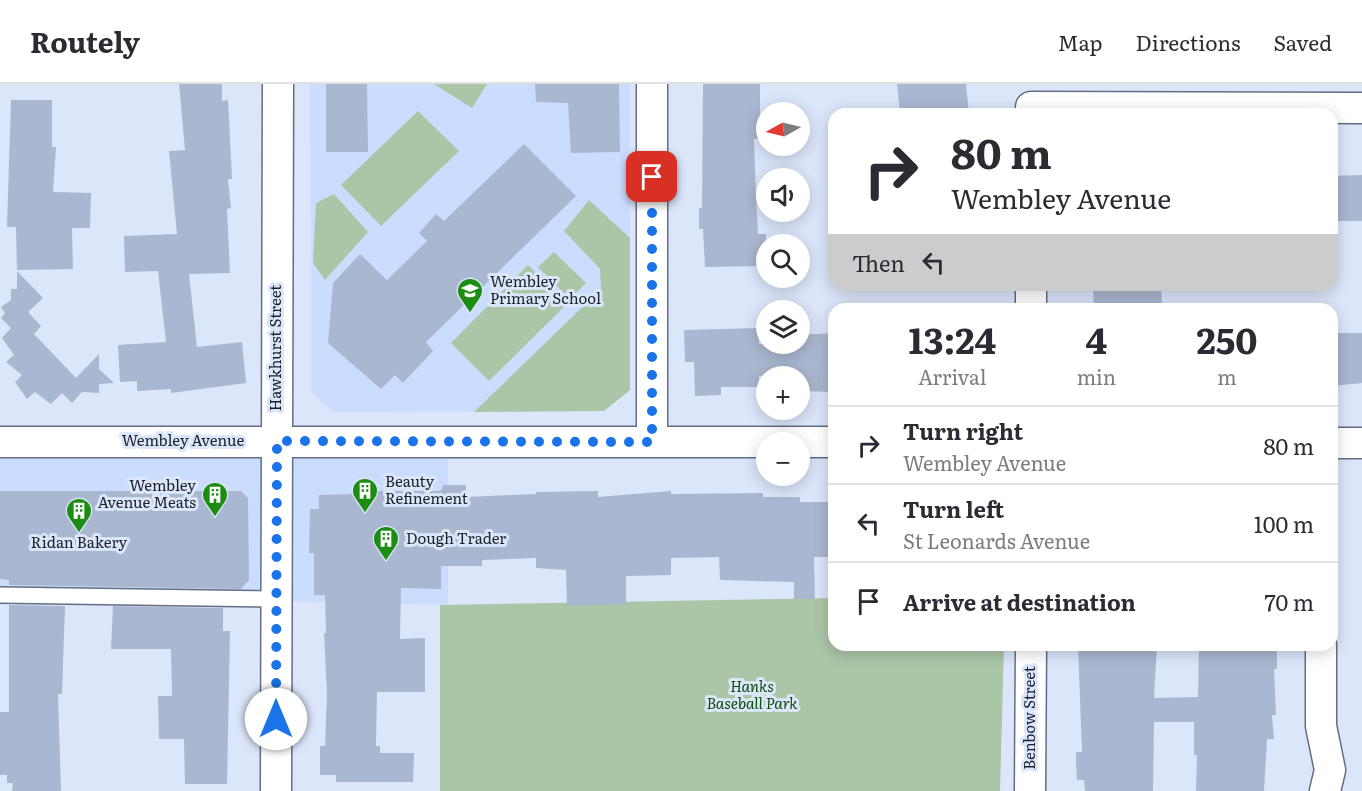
<!DOCTYPE html>
<html lang="en">
<head>
<meta charset="utf-8">
<style>
	:root { --surface:#fff; --page:#f2f2f3; --text:#2b2b33; --muted:#7c7c81; --line:#e1e1e2 }
	body { margin:0; font-family:Literata,serif; background:var(--page); color:var(--text); height:100vh; display:flex; flex-direction:column; font-size:22px; white-space:nowrap }
	* { box-sizing:border-box; margin:0 }
	p { font-size:20px; color:var(--muted) }
	.icon { flex:none; width:33px; height:33px; fill:none; stroke:currentColor; stroke-width:2; stroke-linecap:round; stroke-linejoin:round }
	.map { position:relative; flex:1; overflow:hidden }
	.details { position:absolute; left:828px; top:219px; width:510px; height:348px; display:flex; flex-direction:column; background:var(--surface); border-radius:18px; box-shadow:0 3px 15px #0003 }
	.details>* { flex:none }
	.hud { position:absolute; left:828px; top:24px; width:510px; height:183px; border-radius:18px; box-shadow:0 3px 15px #0003; background:#fff; color:var(--text); overflow:hidden }
	.needle { width:39px; rotate:262deg }
	.fabs { position:absolute; left:756px; top:18px; display:grid; gap:12px }
	.fabs a { display:grid; place-items:center; width:54px; height:54px; border-radius:50%; background:var(--surface); box-shadow:0 3px 15px #0003; font-size:30px }
	.pin { position:absolute; display:grid; place-items:center; width:51px; height:51px; color:#fff; margin:-26px; border-radius:12px; box-shadow:0 3px 9px #0006 }
	.me { position:absolute; width:66px; margin:-33px; rotate:0deg; stroke-linejoin:round; filter:drop-shadow(0 0 4px #0008) }
	.turn { display:flex; align-items:center; gap:21px; height:126px; padding:0 24px; font-size:27px }
	.turn .icon { width:78px; height:78px; stroke-width:2.5 }
	.turn b { display:block; font-size:42px; line-height:51px }
	.then { display:flex; align-items:center; height:57px; padding:0 24px; background:#0003; gap:12px; font-size:22px }
	.eta { display:flex; justify-content:space-evenly; align-items:center; height:102px; text-align:center }
	.eta b { font-size:36px; font-weight:700; line-height:42px }
	ul { padding:0; list-style:none }
	li { display:flex; align-items:center; gap:18px; height:78px; padding:0 24px; border-top:2px solid var(--line) }
	li div { flex:1 }
	li b { display:block; font-size:22px }
	li em { font-style:normal }
	header { display:flex; align-items:center; gap:36px; box-sizing:border-box; height:84px; padding:0 30px; background:var(--surface); border-bottom:2px solid var(--line) }
	header strong { font-size:28px }
	nav { display:flex; gap:33px; margin-inline-start:auto; font-size:21px }
	.map>svg:first-child { display:block }
	.built { fill:#cbddfe }
	.green { fill:#abc6a7 }
	.building { fill:#a9b7d0 }
	.lines { fill:none; stroke-linecap:round; stroke-linejoin:round }
	.service-casing { stroke:#616e85; stroke-width:18 }
	.minor-casing { stroke:#616e85; stroke-width:33 }
	.service { stroke:#fff; stroke-width:15 }
	.minor { stroke:#fff; stroke-width:30 }
	.route { stroke:#1a73e8; stroke-width:10; stroke-dasharray:0 18 }
	.labels { text-anchor:middle; stroke-width:6; stroke-linejoin:round; paint-order:stroke }
	.poi-label { font-size:15px; fill:#1b2029; stroke:#dbe6fb; text-anchor:start }
	.street-label { font-size:15px; fill:#1b2029; stroke:#dbe6fb }
	.park-label { font-size:15px; font-style:italic; fill:#0a4b05; stroke:#dbe6fb }
</style>
</head>
<body>
<header>
<strong>Routely</strong>
<nav><a>Map</a><a>Directions</a><a>Saved</a></nav>
</header>
<div class="map">
<svg width="1362" height="707" viewBox="0 0 1362 707">
	<rect width="100%" height="100%" fill="#dbe6fb"/>
	<path class="built" d="M310,0H630V306L604,327L333,328L311,308Z
		M448,365V521L0,511V366Z"/>
	<path class="green" d="M434,0H487L472,24Z
		M418,27L459,67L381,142L341,101Z
		M334,110L368,148L325,196L313,179L316,119Z
		M589,116L630,154V306L604,327L474,328L601,205L600,185L564,147Z
		M554,168L586,199L570,215L538,183Z
		M528,181L568,219L489,297L451,259Z
		M834,514V561H1004L1000,707H440V521Z"/>
	<path class="building" d="M179,0H222V17L228,16L232,95H228L231,124L227,125L230,189L189,190L197,263L242,258L246,299L171,309V305L137,307V297L120,298L118,261L166,258L158,187L125,188L124,152L177,150L169,67L185,66Z
		M326,0H367L368,68H326Z
		M535,0H619L620,68L571,69L568,19L536,18Z
		M703,0H760V55H754L756,113L758,150H766V182L705,183L703,145H699V124H702Z
		M897,0H966L969,30H900Z
		M11,16H52V63H56L53,108L91,109L90,144H72L73,185L17,186L16,143H7Z
		M524,60L576,112L426,258L433,267L403,299L395,291L381,305L328,259L333,199L360,170L387,196L427,157L419,149L436,130L444,137Z
		M1362,91V137H1332V92Z
		M17,187L43,214L28,228L41,242L34,250L76,294L99,270V285L114,299L99,300V309L82,308L72,319L62,309L51,320L35,308L27,315L15,298L22,291L6,278L14,271L2,254L11,244L1,234L5,229L1,223L11,216V205H17Z
		M1161,201L1162,225H1094L1093,203Z
		M759,244V260H800V251L834,249V308L800,307V292H759V303H721V311L695,312L694,278H685L684,246Z
		M1332,249H1362V299L1332,302Z
		M443,401H466V413L536,410V408L598,407V413L671,407V410L763,409V413H800V418H834V473H814L815,515H794V498L720,496L719,473L671,474V491L626,492V520L567,522L566,486L536,484V474L482,476V482H441V505L401,504L400,555L425,554V608H377L376,662H380V669H414L413,698H336V691H320V662H325L327,610L324,549H326L325,511H314V469H309L310,425H319V411L355,410V407H441Z
		M0,407H241L248,414L249,496L241,505L9,501V496L0,495Z
		M9,521L65,522L62,610H58L61,707H12L13,699H7V691H0V628H9Z
		M113,522L223,524V547H230L227,700H185L184,655H159L158,612H172L171,565H111Z
		M1078,561H1157L1154,614L1198,613L1199,561H1273V566H1277V585H1274L1276,631H1272L1274,655H1267L1264,707H1196L1197,671H1194V638H1154L1153,707H1085L1084,696H1077L1076,681V668H1082Z"/>
	<g class="lines">
		<defs>
			<path id="service" d="M0,511L276,515"/>
			<path id="minor" d="M1031,23L1362,24
				M1031,225V201
				M0,358H834
				M652,358V0
				M1332,359H1362
				M1321,561V642L1330,686L1325,707
				M276,707L278,0
				M1030,707L1031,561"/>
		</defs>
		<use href="#service" class="service-casing"/>
		<use href="#minor" class="minor-casing"/>
		<use href="#service" class="service"/>
		<use href="#minor" class="minor"/>
	</g>
	<g class="lines">
		<path class="route" d="M276,635L277,357L652,358V93"/>
	</g>
	<defs>
		<symbol id="school-pin" viewBox="-11 -11 22 30"><path d="M0 17L-7.5 6A9.5 9.5 0 1 1 7.5 6Z" fill="#1c8c12" stroke="#dbe6fb"/><path d="M0-5L7-2L0 1L-7-2ZM-4 1L0 2.5L4 1V4Q0 6-4 4Z" fill="#fff"/></symbol>
		<symbol id="building-pin" viewBox="-11 -11 22 30"><path d="M0 17L-7.5 6A9.5 9.5 0 1 1 7.5 6Z" fill="#1c8c12" stroke="#dbe6fb"/><path d="M-4-6H4V6H1V3H-1V6H-4ZM-2.5-4.3h1.7v1.8h-1.7ZM.8-4.3h1.7v1.8H.8ZM-2.5-1h1.7V.8h-1.7ZM.8-1h1.7V.8H.8Z" fill="#fff"/></symbol>
	</defs>
	<g fill-rule="evenodd">
		<use href="#school-pin" x="455" y="192" width="30" height="40"/>
		<use href="#building-pin" x="350" y="392" width="30" height="40"/>
		<use href="#building-pin" x="200" y="396" width="30" height="40"/>
		<use href="#building-pin" x="64" y="412" width="30" height="40"/>
		<use href="#building-pin" x="371" y="440" width="30" height="40"/>
	</g>
	<g class="labels">
		<g class="poi-label">
			<text x="490" y="203">Wembley<tspan x="490" dy="17">Primary School</tspan></text>
			<text x="385" y="403">Beauty<tspan x="385" dy="17">Refinement</tspan></text>
			<text x="196" y="407" text-anchor="end">Wembley<tspan x="196" dy="17">Avenue Meats</tspan></text>
			<text x="406" y="460">Dough Trader</text>
			<text x="79" y="464" text-anchor="middle">Ridan Bakery</text>
		</g>
		<g class="street-label">
			<text transform="translate(276 264) rotate(-90)" y="5">Hawkhurst Street</text>
			<text x="183" y="362">Wembley Avenue</text>
			<text transform="translate(1030 634) rotate(-90)" y="5">Benbow Street</text>
		</g>
		<g class="park-label">
			<text x="752" y="608">Hanks<tspan x="752" dy="17">Baseball Park</tspan></text>
		</g>
	</g>
</svg>
<div class="fabs">
<a><svg class="needle" viewBox="-14 -14 28 28"><path d="M0-13l5 13h-10z" fill="#e53935"/><path d="M0 13l5-13h-10z" fill="#7c7c81"/></svg></a>
<a><svg class="icon" aria-label="sound" viewBox="0 0 24 24"><path d="M4 9h4l5-4v14l-5-4H4zM17 9q2 3 0 6"/></svg></a>
<a><svg class="icon" aria-label="search" viewBox="0 0 24 24"><circle cx="10" cy="10" r="6"/><path d="M15 15l6 6"/></svg></a>
<a><svg class="icon" aria-label="layers" viewBox="0 0 24 24"><path d="M12 4l9 5-9 5-9-5zM3 14l9 5 9-5"/></svg></a>
<a>+</a>
<a>−</a>
</div>
<div class="pin" style="left:652px;top:93px;background:#d93025"><svg class="icon" aria-label="arrive" viewBox="0 0 24 24"><path d="M6 21V4h12l-3 4 3 4H6"/></svg></div>
<svg class="me" style="left:276px;top:635px" viewBox="-20 -20 40 40"><circle r="19" fill="#fff"/><path d="M0-13L10 11 0 6-10 11z" fill="#1a73e8"/></svg>
<div class="hud">
<div class="turn"><svg class="icon" aria-label="right" viewBox="0 0 24 24"><path d="M7 20v-9h11M14 6l5 5-5 5"/></svg><div><b>80 m</b>Wembley Avenue</div></div>
<div class="then">Then<svg class="icon" aria-label="left" viewBox="0 0 24 24"><path d="M17 20v-9H6M10 6l-5 5 5 5"/></svg></div>
</div>
<section class="details">
<div class="eta">
<div><b>13:24</b><p>Arrival</p></div>
<div><b>4</b><p>min</p></div>
<div><b>250</b><p>m</p></div>
</div>
<ul>
<li><svg class="icon" aria-label="right" viewBox="0 0 24 24"><path d="M7 20v-9h11M14 6l5 5-5 5"/></svg><div><b>Turn right</b><p>Wembley Avenue</p></div><em>80 m</em></li>
<li><svg class="icon" aria-label="left" viewBox="0 0 24 24"><path d="M17 20v-9H6M10 6l-5 5 5 5"/></svg><div><b>Turn left</b><p>St Leonards Avenue</p></div><em>100 m</em></li>
<li><svg class="icon" aria-label="arrive" viewBox="0 0 24 24"><path d="M6 21V4h12l-3 4 3 4H6"/></svg><div><b>Arrive at destination</b></div><em>70 m</em></li>
</ul>
</section>
</div>
</body>
</html>
